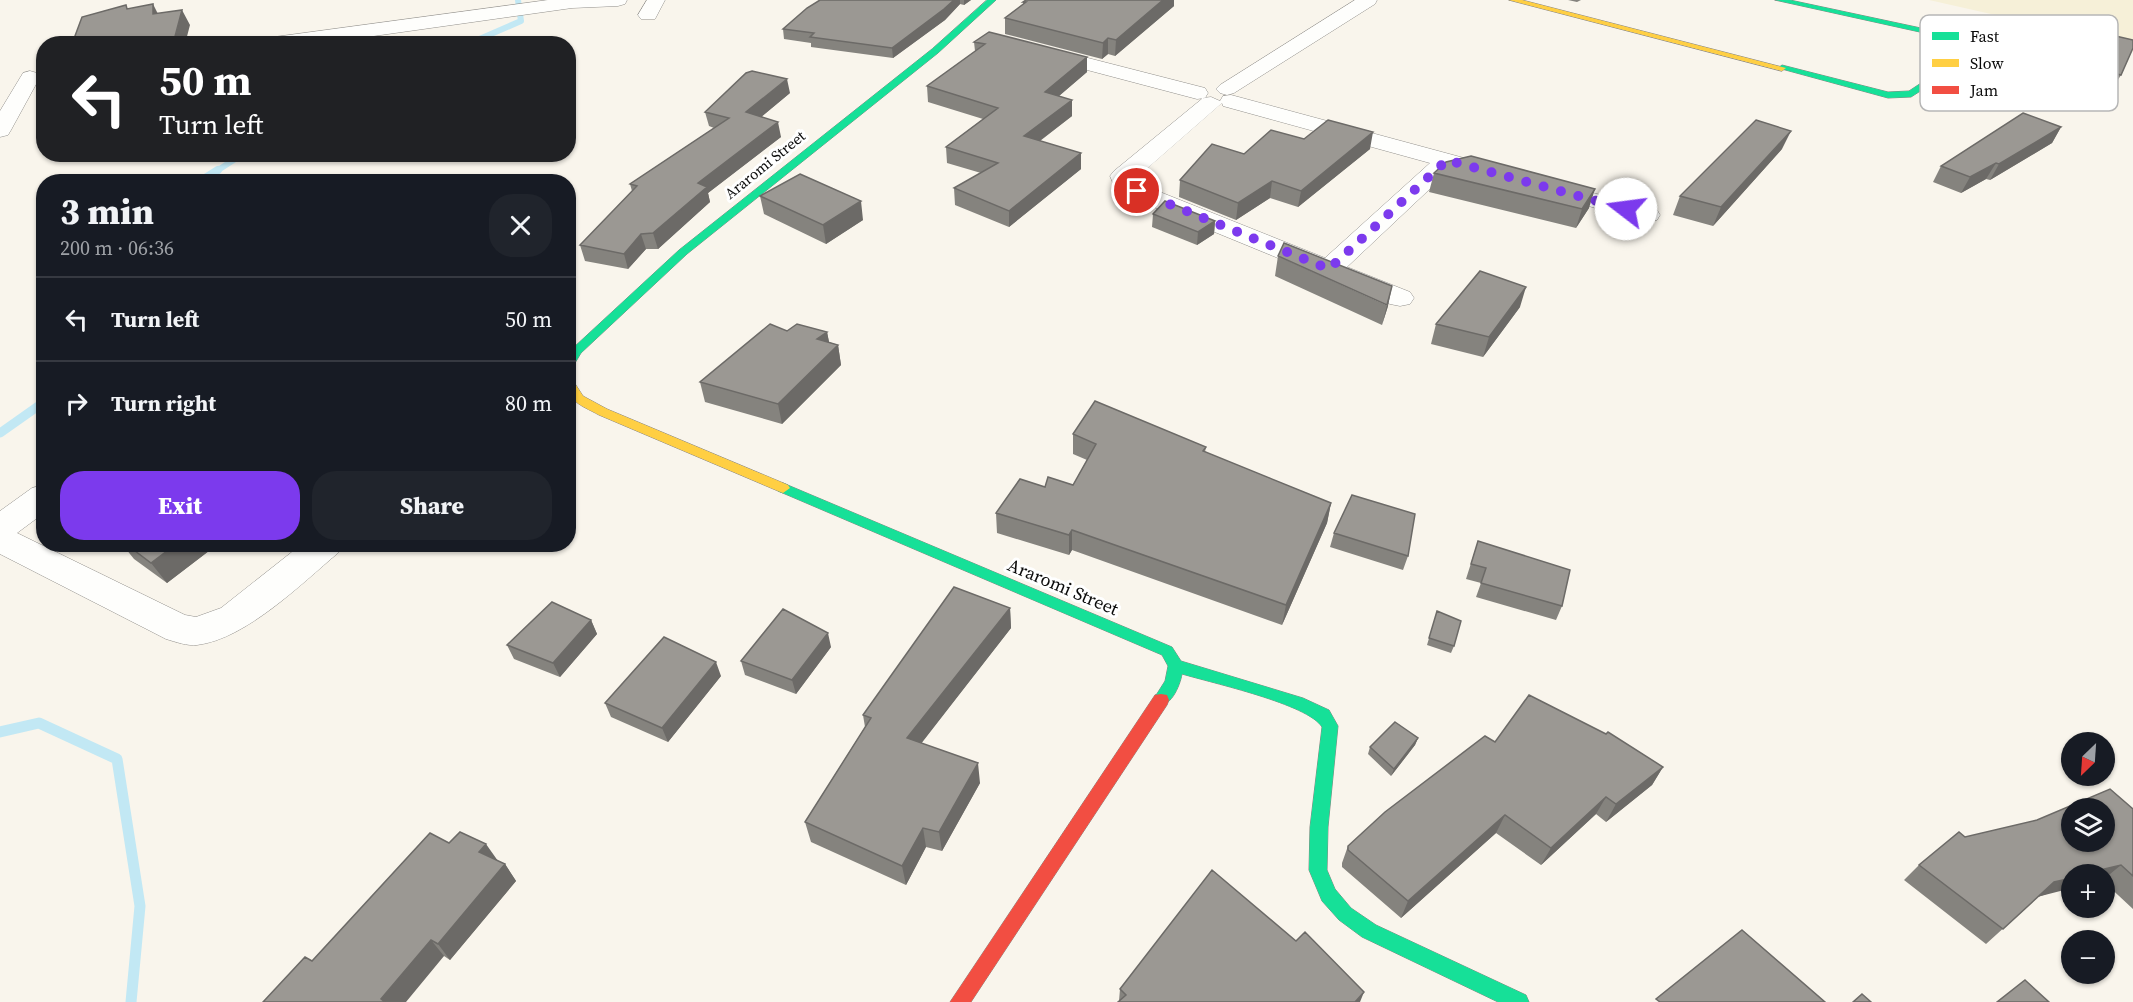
<!DOCTYPE html>
<html lang="en">
<head>
<meta charset="utf-8">
<style>
	:root { --surface:#171b24; --page:#20242c; --text:#f1f3f6; --muted:#9ea1a6; --line:#363941; --accent:#7c3aed }
	body { margin:0; font-family:"Source Serif 4",serif; background:var(--page); color:var(--text); height:100vh; display:flex; flex-direction:column; font-size:22px; white-space:nowrap }
	* { box-sizing:border-box; margin:0 }
	p { font-size:20px; color:var(--muted) }
	.icon { flex:none; width:33px; height:33px; fill:none; stroke:currentColor; stroke-width:2; stroke-linecap:round; stroke-linejoin:round }
	.map { position:relative; flex:1; overflow:hidden }
	.sheet { position:absolute; left:36px; top:174px; width:540px; height:378px; display:flex; flex-direction:column; background:var(--surface); border-radius:24px; box-shadow:0 2px 4px #0004 }
	.sheet>* { flex:none }
	.guide { position:absolute; left:36px; top:36px; width:540px; height:126px; border-radius:24px; box-shadow:0 2px 4px #0004; background:#202124; color:#fff; overflow:hidden }
	.needle { width:39px; rotate:205deg }
	.controls { position:absolute; left:2061px; top:732px; display:grid; gap:12px }
	.controls a { display:grid; place-items:center; width:54px; height:54px; border-radius:50%; background:var(--surface); box-shadow:0 2px 4px #0004; font-size:30px }
	.pin { position:absolute; display:grid; place-items:center; width:51px; height:51px; color:#fff; margin:-26px; border:3px solid #fff; border-radius:50%; box-shadow:0 2px 6px #0007 }
	.me { position:absolute; width:66px; margin:-33px; rotate:285deg; stroke-linejoin:round; filter:drop-shadow(0 0 4px #0008) }
	.turn { display:flex; align-items:center; gap:21px; height:126px; padding:0 24px; font-size:27px }
	.turn .icon { width:78px; height:78px; stroke-width:2.5 }
	.turn b { display:block; font-size:42px; line-height:51px }
	.round { display:grid; place-items:center; flex:none; width:63px; height:63px; border-radius:24px; background:var(--page) }
	.headline { display:flex; align-items:center; justify-content:space-between; height:102px; padding:0 24px }
	h1 { font-size:36px; font-weight:800; line-height:45px }
	.primary-button { display:flex; gap:12px; margin-top:auto; padding:12px 24px }
	.primary-button a { flex:1; height:69px; border-radius:24px; background:var(--accent); color:#fff; font-size:24px; font-weight:800; line-height:69px; text-align:center }
	.primary-button a+a { background:var(--page); color:var(--text) }
	ul { padding:0; list-style:none }
	li { display:flex; align-items:center; gap:18px; height:84px; padding:0 24px; border-top:2px solid var(--line) }
	li div { flex:1 }
	li b { display:block; font-size:22px }
	li em { font-style:normal }
	.map>svg:first-child { display:block }
	.farmland { fill:#f6f0d8 }
	.lines { fill:none; stroke-linecap:round; stroke-linejoin:round }
	.stream-far3 { stroke:#c2e8f4; stroke-width:6 }
	.stream-far2 { stroke:#c2e8f4; stroke-width:8 }
	.stream-far1 { stroke:#c2e8f4; stroke-width:9 }
	.stream { stroke:#c2e8f4; stroke-width:11 }
	.street-casing { stroke:#92908c; stroke-width:1 }
	.fast-casing { stroke:#888682; stroke-width:1 }
	.slow-casing { stroke:#888682; stroke-width:1 }
	.jam-casing { stroke:#888682; stroke-width:1 }
	.street { fill:#fefefc; fill-rule:evenodd }
	.fast { fill:#16e098; fill-rule:evenodd }
	.slow { fill:#ffcf43; fill-rule:evenodd }
	.jam { fill:#f24e42; fill-rule:evenodd }
	.wall { fill:#85837e }
	.shaded-wall { fill:#6c6a67 }
	.building { fill:#9b9893; stroke:#6c6a67; stroke-width:1.5; fill-rule:evenodd }
	.route { stroke:#7c3aed; stroke-width:10; stroke-dasharray:0 18 }
	.labels { text-anchor:middle; stroke-width:6; stroke-linejoin:round; paint-order:stroke }
	.far-street-label { font-size:15px; fill:#0a0a0a; stroke:#fff }
	.street-label { font-size:18px; fill:#0a0a0a; stroke:#fff }
	.key { fill:#fff; stroke:#b6b6b6; stroke-width:1.5 }
	.key-label { font-size:16px; fill:#0a0a0a }
</style>
</head>
<body>
<div class="map">
<svg width="2133" height="1002" viewBox="0 0 2133 1002">
	<rect width="100%" height="100%" fill="#f9f5ec"/>
	<path class="farmland" d="M1929,0H2133V52L2085,28L1991,14Z"/>
	<g class="lines">
		<path class="stream-far3" d="M468,44L521,21L518,0
			M215,172L243,154"/>
		<path class="stream-far2" d="M199,182L218,170"/>
		<path class="stream-far1" d="M0,433L44,402"/>
		<path class="stream" d="M0,732L39,723L117,759L140,906L131,1002"/>
		<defs>
			<path id="street" d="M548,0H627L625,4L618,6L572,8L317,44H257L260,40L267,38Z
				M647,0H665L655,19H641L638,15Z
				M1355,0H1377L1375,4L1234,93L1227,95L1220,93L1216,89L1220,85Z
				M1045,47L1205,88L1208,93L1205,98L1197,99L1038,57L1035,53L1038,49Z
				M30,71L37,73L40,77L11,130L8,135L0,137V111L23,73Z
				M1231,95L1501,168L1505,173L1501,178L1493,180L1451,169L1347,267L1410,292L1414,298L1410,304L1400,306L1390,304L1127,196L1115,188L1110,176L1114,171L1203,98L1211,97L1220,101L1223,96ZM1222,103L1223,106L1430,163L1325,258L1145,186L1134,180Z
				M1548,181L1657,210L1660,215L1657,220L1648,222L1540,193L1536,188L1540,183Z
				M44,485V513L17,533L185,615L196,617L221,608L302,544H343L338,553C301,584 246,639 197,645C187,646 176,642 166,639L0,554V511L32,488Z"/>
			<path id="fast" d="M987,0H996L938,53L687,254L581,353L572,368L568,369V355L573,348L679,250L932,49Z
				M1775,0H1790L1963,37L1982,47L1980,53L1911,97L1888,98L1778,68L1782,65L1888,92L1909,91L1974,48L1960,41Z
				M783,483L1172,647L1181,661L1303,698L1329,710L1338,726L1328,827L1327,870L1335,889L1351,908L1376,925L1526,995L1529,1002H1498L1362,937L1339,920L1322,901L1309,870L1310,827L1322,727C1308,704 1212,683 1182,674C1180,686 1170,710 1155,705L1153,700L1165,681L1168,666L1162,655L778,491L776,488Z"/>
			<path id="slow" d="M1509,0H1522L1786,68L1782,71Z
				M568,378L572,379L583,396L607,409L788,485L790,488L783,493L778,491L599,415C579,404 568,403 568,378Z"/>
			<path id="jam" d="M1161,694L1167,695L1169,700L1167,705L971,1002H950L1155,695Z"/>
		</defs>
		<use href="#street" class="street-casing"/>
		<use href="#fast" class="fast-casing"/>
		<use href="#slow" class="slow-casing"/>
		<use href="#jam" class="jam-casing"/>
		<use href="#street" class="street"/>
		<use href="#fast" class="fast"/>
		<use href="#slow" class="slow"/>
		<use href="#jam" class="jam"/>
	</g>
	<path class="wall" d="M820,0H971L964,5L960,4L945,20L893,58L811,47V43L784,39L783,29Z
		M1026,0H1174V6L1115,56L1108,54L1102,59L1005,34V18L1023,4V2Z
		M1568,0H1581L1577,2Z
		M974,42L1087,57V72L1059,96L1072,116L1040,141L1081,169L1009,227L955,205L954,188L981,173L947,163L946,147L983,119L928,102L927,86L975,51Z
		M2020,48L2121,75L2111,91L2012,63Z
		M790,93L761,117L781,137L708,193L710,202L658,249H646L628,269L585,261L580,245L632,191L630,184L714,128L709,126L705,112Z
		M2061,127L2052,143L1990,180L1986,179L1961,193L1933,182L1941,166Z
		M1304,139L1370,149L1298,207L1270,198L1236,220L1179,197L1180,180L1244,154Z
		M1782,149L1713,226L1673,215L1680,196Z
		M1434,173L1589,208L1576,228L1429,192Z
		M760,196L863,220L826,244L764,214Z
		M1153,214L1215,221L1214,234L1197,245L1152,227Z
		M1278,256L1388,306L1382,325L1275,276Z
		M1520,307L1483,357L1431,344L1436,324Z
		M787,331L827,332L829,342L838,345L841,365L782,424L705,402L700,382Z
		M1073,434L1206,447L1205,452L1331,503L1327,523L1282,625L1072,550L1069,555L997,533L996,513L1045,487L1073,485L1087,460L1073,454Z
		M1334,533L1408,556L1403,570L1330,547Z
		M1478,541L1562,606L1556,620L1476,597L1481,583L1466,579Z
		M122,544H218L167,583L134,559Z
		M1010,608L1011,628L921,743L980,783L942,851L926,847L906,885L811,842L805,822L865,727L863,715Z
		M1437,611L1454,646L1451,653L1427,645Z
		M591,620L597,634L560,677L514,659L507,645Z
		M831,647L796,694L745,675L741,661Z
		M721,676L668,742L611,717L605,703Z
		M1418,738L1415,745L1391,776L1368,754L1370,747Z
		M1495,742L1663,767L1652,785L1606,822L1596,814L1541,865L1496,833L1401,918L1342,867V863L1348,846Z
		M2133,809V909L2104,882V874L2038,897L1986,944L1904,880L1919,865L1965,837Z
		M449,843L505,864L516,881L450,960L444,956L263,1002L312,961Z
		M1120,989L1360,1002L1119,1001Z"/>
	<path class="shaded-wall" d="M954,0H960V4L945,20L893,58L892,48Z
		M964,0H971L964,5Z
		M1163,0H1174V6L1115,56L1116,40Z
		M153,4L161,20L153,14Z
		M182,10L190,25L185,44H173Z
		M1108,38V54L1102,59L1103,43Z
		M129,39L132,44H96Z
		M1087,57V72L1046,107L1045,92Z
		M787,79L790,93L749,127L746,112Z
		M1072,100V116L1025,152L1024,136Z
		M778,122L781,137L708,193L710,202L658,249L653,233L698,183Z
		M2061,127L2052,143L1990,180L1999,164Z
		M1791,131L1782,149L1713,226L1721,207Z
		M1373,132L1370,149L1298,207L1301,191Z
		M1081,153V169L1009,227V211Z
		M1996,163L1986,179L1961,193L1970,177Z
		M1272,181L1270,198L1236,220L1238,203Z
		M1595,189L1589,208L1576,228L1582,209Z
		M861,201L863,220L826,244L823,225Z
		M1215,221L1214,234L1197,245L1198,232Z
		M641,234L646,249L628,269L624,254Z
		M1392,286L1388,306L1382,325L1387,305Z
		M1526,287L1520,307L1483,357L1489,337Z
		M827,332L831,352L838,345L841,365L782,424L778,404L817,339Z
		M1331,503L1327,523L1282,625L1286,605Z
		M1072,530V550L1069,555V535Z
		M176,544H218L167,583L151,563Z
		M1010,608L1011,628L910,758L907,738Z
		M591,620L597,634L560,677L553,663Z
		M828,633L831,647L796,694L792,680Z
		M716,662L721,676L668,742L662,728Z
		M1418,738L1415,745L1391,776L1394,769Z
		M978,763L980,783L942,851L939,832Z
		M1663,767L1652,785L1606,822L1616,804Z
		M1606,797L1596,814L1541,865L1551,848Z
		M1505,815L1496,833L1401,918L1408,901Z
		M923,828L926,847L906,885L902,866Z
		M486,844L498,861L479,852Z
		M505,864L516,881L450,960L438,944Z
		M2121,865L2104,879V874H2083Z
		M2072,878V888L2037,897L2054,882Z
		M431,940L444,956L406,1002H383L381,999Z
		M1364,992L1360,1002H1355Z"/>
	<path class="building" d="M820,0H954L944,9L892,48L810,37L814,33L783,29L807,8Z
		M1026,0H1163L1116,40L1108,38L1103,43L1005,18L1026,2H1023Z
		M153,4V14L182,10L173,44H127L129,39L96,44H72L82,17L126,5L127,9Z
		M2038,18L2133,40V48L2121,75L2020,48Z
		M989,32L1087,57L1045,92L1072,100L1024,136L1081,153L1009,211L954,188L998,163L946,147L998,108L927,86L985,44L974,42Z
		M752,71L787,79L746,112L778,122L698,183L707,187L653,233L641,234L624,254L580,245L637,186L630,184L729,118L705,112L746,73Z
		M2023,113L2061,127L1999,164L1996,163L1970,177L1941,166Z
		M1328,120L1373,132L1301,191L1272,181L1238,203L1180,180L1212,144L1244,154L1271,130L1304,139Z
		M1756,120L1791,131L1721,207L1680,196Z
		M1471,156L1595,189L1582,209L1434,173L1446,162Z
		M800,174L861,201L823,225L760,196Z
		M1165,201L1215,221L1198,232L1153,214Z
		M1284,243L1392,286L1387,305L1278,256Z
		M1480,271L1526,287L1489,337L1436,324Z
		M770,324L787,331L797,324L827,332L817,339L838,345L778,404L700,382Z
		M1095,401L1206,447L1203,451L1331,503L1286,605L1072,530L1069,535L996,513L1020,479L1045,487L1048,477L1073,485L1096,444L1073,434Z
		M1352,495L1415,514L1408,556L1334,533Z
		M1478,541L1570,570L1562,606L1481,583L1486,568L1471,564Z
		M126,544H176L151,563Z
		M954,587L1010,608L907,738L978,763L939,832L923,828L902,866L805,822L871,718L863,715Z
		M552,602L591,620L553,663L507,645Z
		M783,609L828,633L792,680L741,661Z
		M1437,611L1461,621L1454,646L1429,638Z
		M664,637L716,662L662,728L605,703Z
		M1529,695L1606,734L1608,732L1663,767L1616,804L1606,797L1551,848L1505,815L1408,901L1348,850V846L1385,812L1485,736L1495,742Z
		M1395,722L1418,738L1394,769L1370,747Z
		M2110,789L2133,809V876L2121,865L2083,874H2072V878L2054,882L2003,929L1919,865L1959,832L1965,837L2037,820ZM2072,808H2104V842H2072Z
		M460,832L486,844L479,852L505,864L438,944L431,940L381,999L385,1002H263L305,957L312,961L430,833L449,843Z
		M1212,870L1296,941L1305,932L1364,992L1355,1002H1118L1126,995L1120,989Z
		M1742,930L1825,1002H1660L1656,999Z
		M2025,980L2049,1002H1997Z
		M1862,994L1871,1002H1853Z"/>
	<g class="lines">
		<path class="route" d="M1137,191L1329,269L1447,160L1626,209"/>
	</g>
	<g class="labels">
		<g class="far-street-label">
			<text transform="translate(765 165) rotate(-39)" y="5">Araromi Street</text>
		</g>
		<g class="street-label">
			<text transform="translate(1063 587) rotate(23)" y="6">Araromi Street</text>
		</g>
	</g>
	<rect x="1920" y="15" width="198" height="96" rx="9" class="key"/>
	<rect x="1932" y="32" width="27" height="8" fill="#16e098"/>
	<rect x="1932" y="59" width="27" height="8" fill="#ffcf43"/>
	<rect x="1932" y="86" width="27" height="8" fill="#f24e42"/>
	<g class="key-label">
		<text x="1970" y="42">Fast</text>
		<text x="1970" y="69">Slow</text>
		<text x="1970" y="96">Jam</text>
	</g>
</svg>
<div class="controls">
<a><svg class="needle" viewBox="-14 -14 28 28"><path d="M0-13l5 13h-10z" fill="#e53935"/><path d="M0 13l5-13h-10z" fill="#9ea1a6"/></svg></a>
<a><svg class="icon" aria-label="layers" viewBox="0 0 24 24"><path d="M12 4l9 5-9 5-9-5zM3 14l9 5 9-5"/></svg></a>
<a>+</a>
<a>−</a>
</div>
<div class="pin" style="left:1137px;top:191px;background:#d93025"><svg class="icon" aria-label="arrive" viewBox="0 0 24 24"><path d="M6 21V4h12l-3 4 3 4H6"/></svg></div>
<svg class="me" style="left:1626px;top:209px" viewBox="-20 -20 40 40"><circle r="19" fill="#fff"/><path d="M0-13L10 11 0 6-10 11z" fill="#7c3aed"/></svg>
<div class="guide">
<div class="turn"><svg class="icon" aria-label="left" viewBox="0 0 24 24"><path d="M17 20v-9H6M10 6l-5 5 5 5"/></svg><div><b>50 m</b>Turn left</div></div>
</div>
<section class="sheet">
<div class="headline"><div><h1>3 min</h1><p>200 m · 06:36</p></div><a class="round"><svg class="icon" aria-label="close" viewBox="0 0 24 24"><path d="M6 6l12 12M18 6L6 18"/></svg></a></div>
<ul>
<li><svg class="icon" aria-label="left" viewBox="0 0 24 24"><path d="M17 20v-9H6M10 6l-5 5 5 5"/></svg><div><b>Turn left</b></div><em>50 m</em></li>
<li><svg class="icon" aria-label="right" viewBox="0 0 24 24"><path d="M7 20v-9h11M14 6l5 5-5 5"/></svg><div><b>Turn right</b></div><em>80 m</em></li>
</ul>
<div class="primary-button"><a>Exit</a><a>Share</a></div>
</section>
</div>
</body>
</html>
